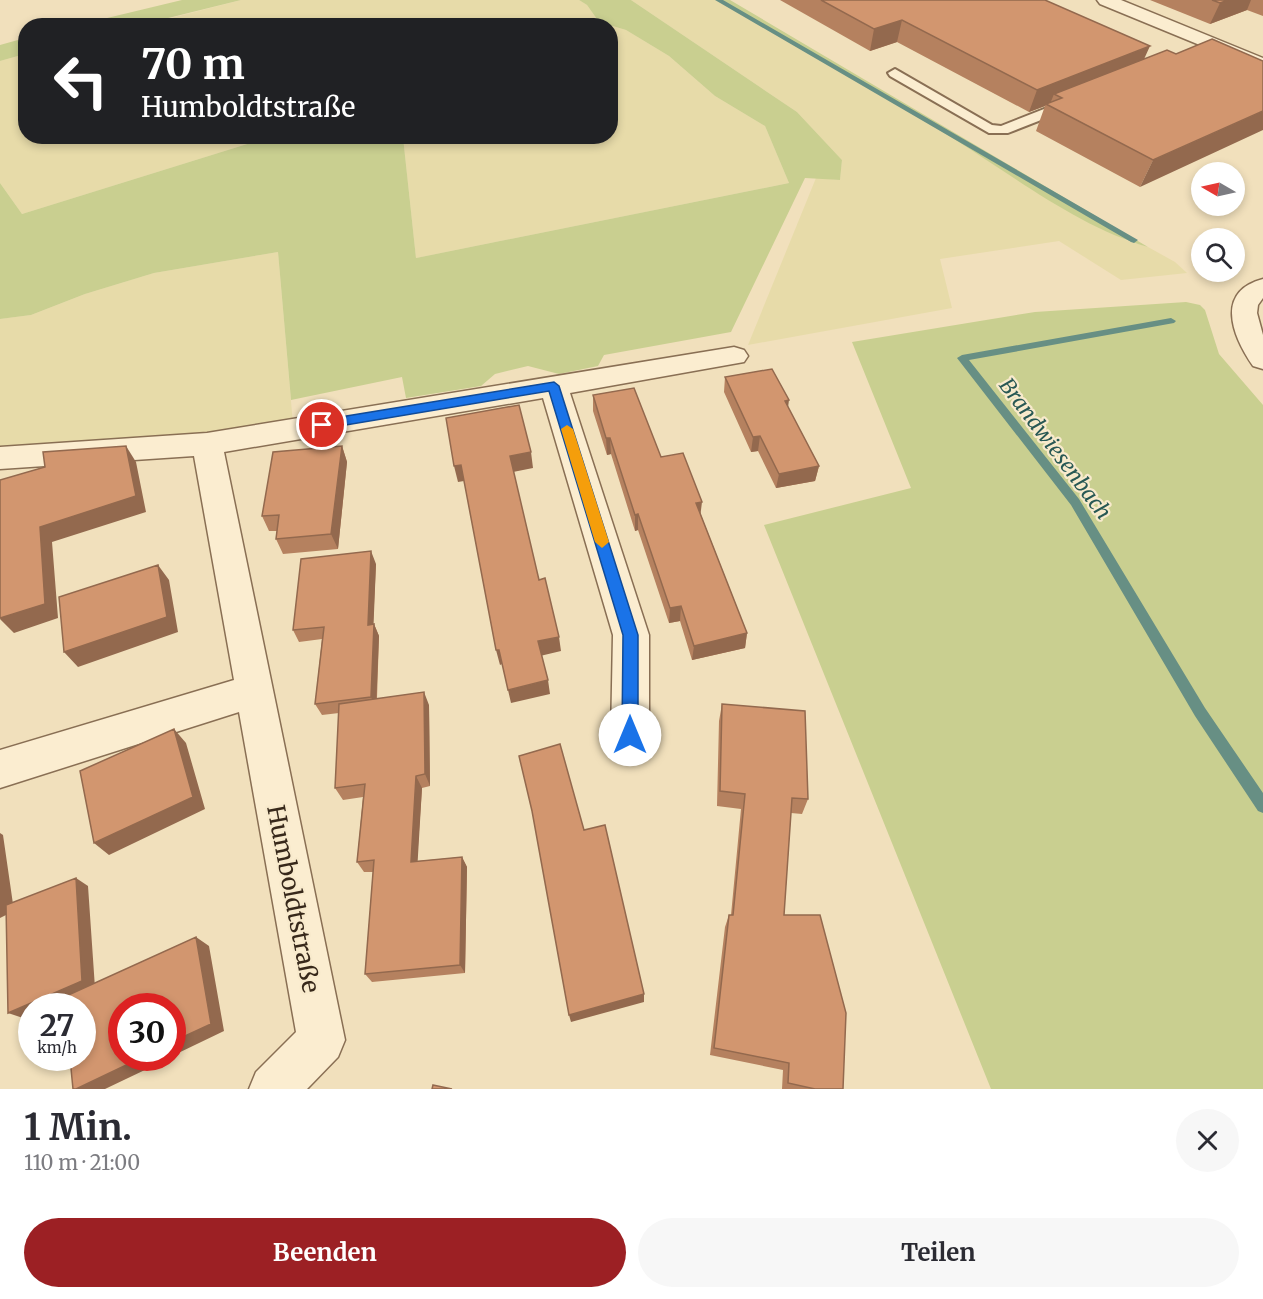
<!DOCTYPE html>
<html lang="de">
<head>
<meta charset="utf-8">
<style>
	:root { --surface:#fff; --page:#f7f7f7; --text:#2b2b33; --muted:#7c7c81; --accent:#9c2024 }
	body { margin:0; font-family:Merriweather,serif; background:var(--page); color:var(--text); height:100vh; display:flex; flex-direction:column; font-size:22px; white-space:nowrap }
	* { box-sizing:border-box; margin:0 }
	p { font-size:20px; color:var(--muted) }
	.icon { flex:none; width:33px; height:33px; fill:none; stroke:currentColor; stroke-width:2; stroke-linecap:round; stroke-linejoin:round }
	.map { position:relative; height:1089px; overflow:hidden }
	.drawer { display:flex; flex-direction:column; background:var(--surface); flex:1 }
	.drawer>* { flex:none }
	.banner { position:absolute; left:18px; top:18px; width:600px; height:126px; border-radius:24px; box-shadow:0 3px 9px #0003; background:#202124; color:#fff; overflow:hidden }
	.needle { width:39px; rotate:279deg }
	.tools { position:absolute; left:1191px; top:162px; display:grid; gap:12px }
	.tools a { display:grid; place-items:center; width:54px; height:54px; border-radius:50%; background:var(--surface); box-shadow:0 3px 9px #0003; font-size:30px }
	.speed { position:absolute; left:18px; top:993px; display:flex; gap:12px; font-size:30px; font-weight:700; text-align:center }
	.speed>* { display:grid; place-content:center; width:78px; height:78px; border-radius:50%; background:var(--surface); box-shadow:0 3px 9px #0003; line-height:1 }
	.speed small { font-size:15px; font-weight:400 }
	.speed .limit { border:9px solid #d22; background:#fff; color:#111 }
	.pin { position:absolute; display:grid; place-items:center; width:51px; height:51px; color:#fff; margin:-26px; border:3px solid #fff; border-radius:50%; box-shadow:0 2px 6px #0007 }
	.me { position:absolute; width:66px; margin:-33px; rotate:0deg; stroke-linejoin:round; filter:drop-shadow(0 0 4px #0008) }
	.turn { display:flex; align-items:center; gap:21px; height:126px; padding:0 24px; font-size:27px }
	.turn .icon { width:78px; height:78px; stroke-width:2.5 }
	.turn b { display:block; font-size:42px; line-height:51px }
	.round { display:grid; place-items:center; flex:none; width:63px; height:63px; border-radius:32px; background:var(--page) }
	.head { display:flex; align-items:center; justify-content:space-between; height:102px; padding:0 24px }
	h1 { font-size:36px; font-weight:700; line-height:45px }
	.action { display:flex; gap:12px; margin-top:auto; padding:12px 24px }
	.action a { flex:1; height:69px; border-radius:36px; background:var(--accent); color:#fff; font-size:24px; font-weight:700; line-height:69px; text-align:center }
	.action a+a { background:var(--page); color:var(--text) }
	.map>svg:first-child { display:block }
	.farmland { fill:#e7dba9 }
	.green { fill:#c9cf90 }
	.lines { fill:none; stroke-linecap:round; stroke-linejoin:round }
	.stream { fill:#678f84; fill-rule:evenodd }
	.lane-casing { stroke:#896f54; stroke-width:4 }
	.street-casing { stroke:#896f54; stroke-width:3 }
	.lane { fill:#fbedd0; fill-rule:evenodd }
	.street { fill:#fbedd0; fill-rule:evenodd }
	.wall { fill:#b5815f }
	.shaded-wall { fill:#93694e }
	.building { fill:#d2966f; stroke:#93694e; stroke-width:1.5 }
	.route { fill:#1a73e8; stroke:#114b97; stroke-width:1.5 }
	.slow { fill:#f59e0b }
	.labels { text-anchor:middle; stroke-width:4.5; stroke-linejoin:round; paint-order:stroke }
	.water-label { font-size:21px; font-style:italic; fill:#285854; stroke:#f8eacc }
	.near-street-label { font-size:24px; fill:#37281a; stroke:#f8eacc }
</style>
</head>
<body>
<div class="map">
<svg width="1263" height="1089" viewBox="0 0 1263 1089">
	<rect width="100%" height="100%" fill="#f1e0bc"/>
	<path class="farmland" d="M241,0H579L587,5L599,22L626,30L669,56L715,96L765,126L789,183L416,258L403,137L610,136V26H140Z
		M631,0H721L852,75L1060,206L1128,241L1148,247L1175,262L1187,273L1121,280L1059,241L940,259L952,308L748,345L816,178L840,180L842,160L797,112Z
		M25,54L26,136L270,137L22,214L0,183V61Z
		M278,252L293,424L191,440L0,451V319L31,315L85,294L154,273Z"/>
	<path class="green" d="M182,0H241L140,25H78Z
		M579,0H631L797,112L842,160L840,180L805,178L731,332L604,355L598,366L559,374L528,366L495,374L481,386L406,398L402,377L291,400L278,252L154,273L85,294L31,315L0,319V183L22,214L270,137H403L416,258L789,183L765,126L715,96L669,56L626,30L599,22L587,5Z
		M721,0H730L1148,247C1081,228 1016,178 957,141C879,92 801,46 721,0Z
		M25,38V54L0,61V45Z
		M1186,302L1200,305L1205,310L1219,354L1263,405V1089H991L764,525L911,488L852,342L1035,312Z"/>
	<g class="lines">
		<path class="stream" d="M715,0H723L1138,240L1134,243L1131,242Z
			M1171,318L1176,321L1174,323L969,360L1079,499L1205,708L1263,793V813L1258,811L1195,716L1071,505L957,358L962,355Z"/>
		<defs>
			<path id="lane" d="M895,69L992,125L1001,126L1067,100H1077L1079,103L1077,106L1008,133H989L890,76L888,73Z"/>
			<path id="street" d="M1097,0H1121L1263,58V71L1100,4Z
				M1263,279V298L1258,305L1257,313L1263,335V369L1253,366C1233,337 1214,292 1263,279Z
				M734,347L744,350L748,356L744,362L570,393L649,635V735L644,748L630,753L616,748L611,735L613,635L543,398L224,452L345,1040L338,1057L307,1089H249L256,1072L296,1032L239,712L0,788V750L234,680L194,456L0,469V447L207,433Z"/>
		</defs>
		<use href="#lane" class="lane-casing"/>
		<use href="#street" class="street-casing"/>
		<use href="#lane" class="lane"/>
		<use href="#street" class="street"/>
	</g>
	<path class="wall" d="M780,0H1045L1144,59L1176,54L1212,39L1140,187L1036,131L1045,106L1029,112L897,42L870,51Z
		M1150,0H1263V16L1247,10L1210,24Z
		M725,377L788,407L819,466L815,481L776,488L758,451L751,452L724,392Z
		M593,395L661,457L701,515L747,633L745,648L692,660L680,621L669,623L638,530L635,531L611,454L607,455L593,411Z
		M342,446L347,462L338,549L283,554L276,539L277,531H269L262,516Z
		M376,564L373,625L374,624L379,636L377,698L429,705L430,786L422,788L417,861L462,857L467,867L465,973L372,982L365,974L373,872H364L357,862L363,797L343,800L335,788L339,713L322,715L315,704L322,639L299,642L293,630Z
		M722,704L808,799L802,814L791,813L784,915L843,1089H782L783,1070L710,1055L725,927L729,915H731L741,809L717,806L719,721Z"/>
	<path class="shaded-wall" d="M1228,0H1251L1247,10L1210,24L1220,3Z
		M902,20L897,42L870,51L874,29Z
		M1150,46L1140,68L1062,98L1054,94L1050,104H1046L1045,106L1029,112L1037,90Z
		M1263,111V130L1140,187L1153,160Z
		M789,400L787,415L785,401Z
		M760,436L758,451L751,452L753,437Z
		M606,438H610L611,454L607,455Z
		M126,446L136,462L146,512L52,542L58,618L14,633L0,619L40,527Z
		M342,446L347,462L338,549L331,534Z
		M531,452L533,468L513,472L510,456Z
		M461,465L464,481L458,482L454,466Z
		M819,466L815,481L776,488L779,474Z
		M702,502L700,518L696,503Z
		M638,514V530L635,531V515Z
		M371,551L376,564L373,637L368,625Z
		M158,565L169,580L178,632L78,667L64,652Z
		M681,606L680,621L669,623L670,608Z
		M374,624L379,636L376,708L371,697Z
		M747,633L745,648L692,660L694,646Z
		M559,637L561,651L540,656L538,641Z
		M496,650H499L502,664L500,665Z
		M548,680L550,694L511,703L508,690Z
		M424,692L429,705L430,786L425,774Z
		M174,729L186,743L205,809L109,855L94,843Z
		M416,776L422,788L417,872L411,862Z
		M0,833L3,835L14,911L0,918Z
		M462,857L467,867L465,973L460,965Z
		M76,878L88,886L95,988L51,1006H32V1015L23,1018L8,1013Z
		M196,937L209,946L224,1031L172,1056V1042Z
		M644,994V1002L571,1022L569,1015Z
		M141,1058H170L105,1089H76Z"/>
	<path class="building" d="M821,0H1045L1150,46L1037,90L902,20L874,29Z
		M1212,0H1228L1220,3Z
		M1212,39L1263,61V111L1153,160L1046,104L1062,98L1054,94L1167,50L1176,54Z
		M772,369L789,400L785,401L819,466L779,474L760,436L753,437L725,377Z
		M634,388L661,457L683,453L702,502L696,503L747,633L694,646L681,606L670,608L638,514L635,515L610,438H606L593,395Z
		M519,405L531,452L510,456L539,580L545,578L559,637L538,641L548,680L508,690L499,650H496L461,465L454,466L446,418Z
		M126,446L136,496L40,527L45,604L0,618V480L45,467L43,452Z
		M342,446L331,534L276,539L279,515L262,516L273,452Z
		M371,551L368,625L374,624L371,697L315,704L324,627L293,630L301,559Z
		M158,565L167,617L64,652L59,597Z
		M424,692L425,774L416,776L411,862L462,857L460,965L365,974L374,860L357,862L365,784L335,788L339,704Z
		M722,704L805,711L808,799L792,798L784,915H820L846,1013L843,1089H815L788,1083L789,1063L714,1048L729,915H733L745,794L720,791Z
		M174,729L193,797L94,843L80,771Z
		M560,744L584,830L605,825L644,994L569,1015L532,811L519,756Z
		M76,878L82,981L8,1013L6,905Z
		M196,937L211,1024L172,1042V1006H122V1058H141L76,1089H73L70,1058H82V1006H65L64,997Z
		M433,1085L452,1089H432Z"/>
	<path class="route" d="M554,382L559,386L638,635V735L636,740L630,742L625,740L622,735L623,635L549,391L322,429L316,425L322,420Z"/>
	<path class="slow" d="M567,425L573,429L609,542L602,548L595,542L561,429Z"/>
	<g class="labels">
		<g class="water-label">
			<text transform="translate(1055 449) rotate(53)" y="7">Brandwiesenbach</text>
		</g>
		<g class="near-street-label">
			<text transform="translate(293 899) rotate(79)" y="8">Humboldtstraße</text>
		</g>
	</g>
</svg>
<div class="tools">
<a><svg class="needle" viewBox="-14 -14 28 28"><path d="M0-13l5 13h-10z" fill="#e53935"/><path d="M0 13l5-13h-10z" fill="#7c7c81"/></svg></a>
<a><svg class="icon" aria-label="search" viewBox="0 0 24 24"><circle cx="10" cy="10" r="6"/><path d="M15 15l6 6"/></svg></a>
</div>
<div class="speed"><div>27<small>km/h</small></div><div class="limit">30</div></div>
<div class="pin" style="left:322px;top:425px;background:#d93025"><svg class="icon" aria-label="arrive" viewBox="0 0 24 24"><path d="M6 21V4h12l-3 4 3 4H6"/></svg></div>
<svg class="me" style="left:630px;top:735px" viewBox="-20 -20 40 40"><circle r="19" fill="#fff"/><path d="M0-13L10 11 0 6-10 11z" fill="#1a73e8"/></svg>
<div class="banner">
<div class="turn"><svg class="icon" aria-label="left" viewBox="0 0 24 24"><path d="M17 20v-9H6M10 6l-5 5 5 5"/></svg><div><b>70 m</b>Humboldtstraße</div></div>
</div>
</div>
<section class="drawer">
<div class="head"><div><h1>1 Min.</h1><p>110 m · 21:00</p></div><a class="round"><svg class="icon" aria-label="close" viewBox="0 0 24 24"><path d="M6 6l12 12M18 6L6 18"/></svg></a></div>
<div class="action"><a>Beenden</a><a>Teilen</a></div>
</section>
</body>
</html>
